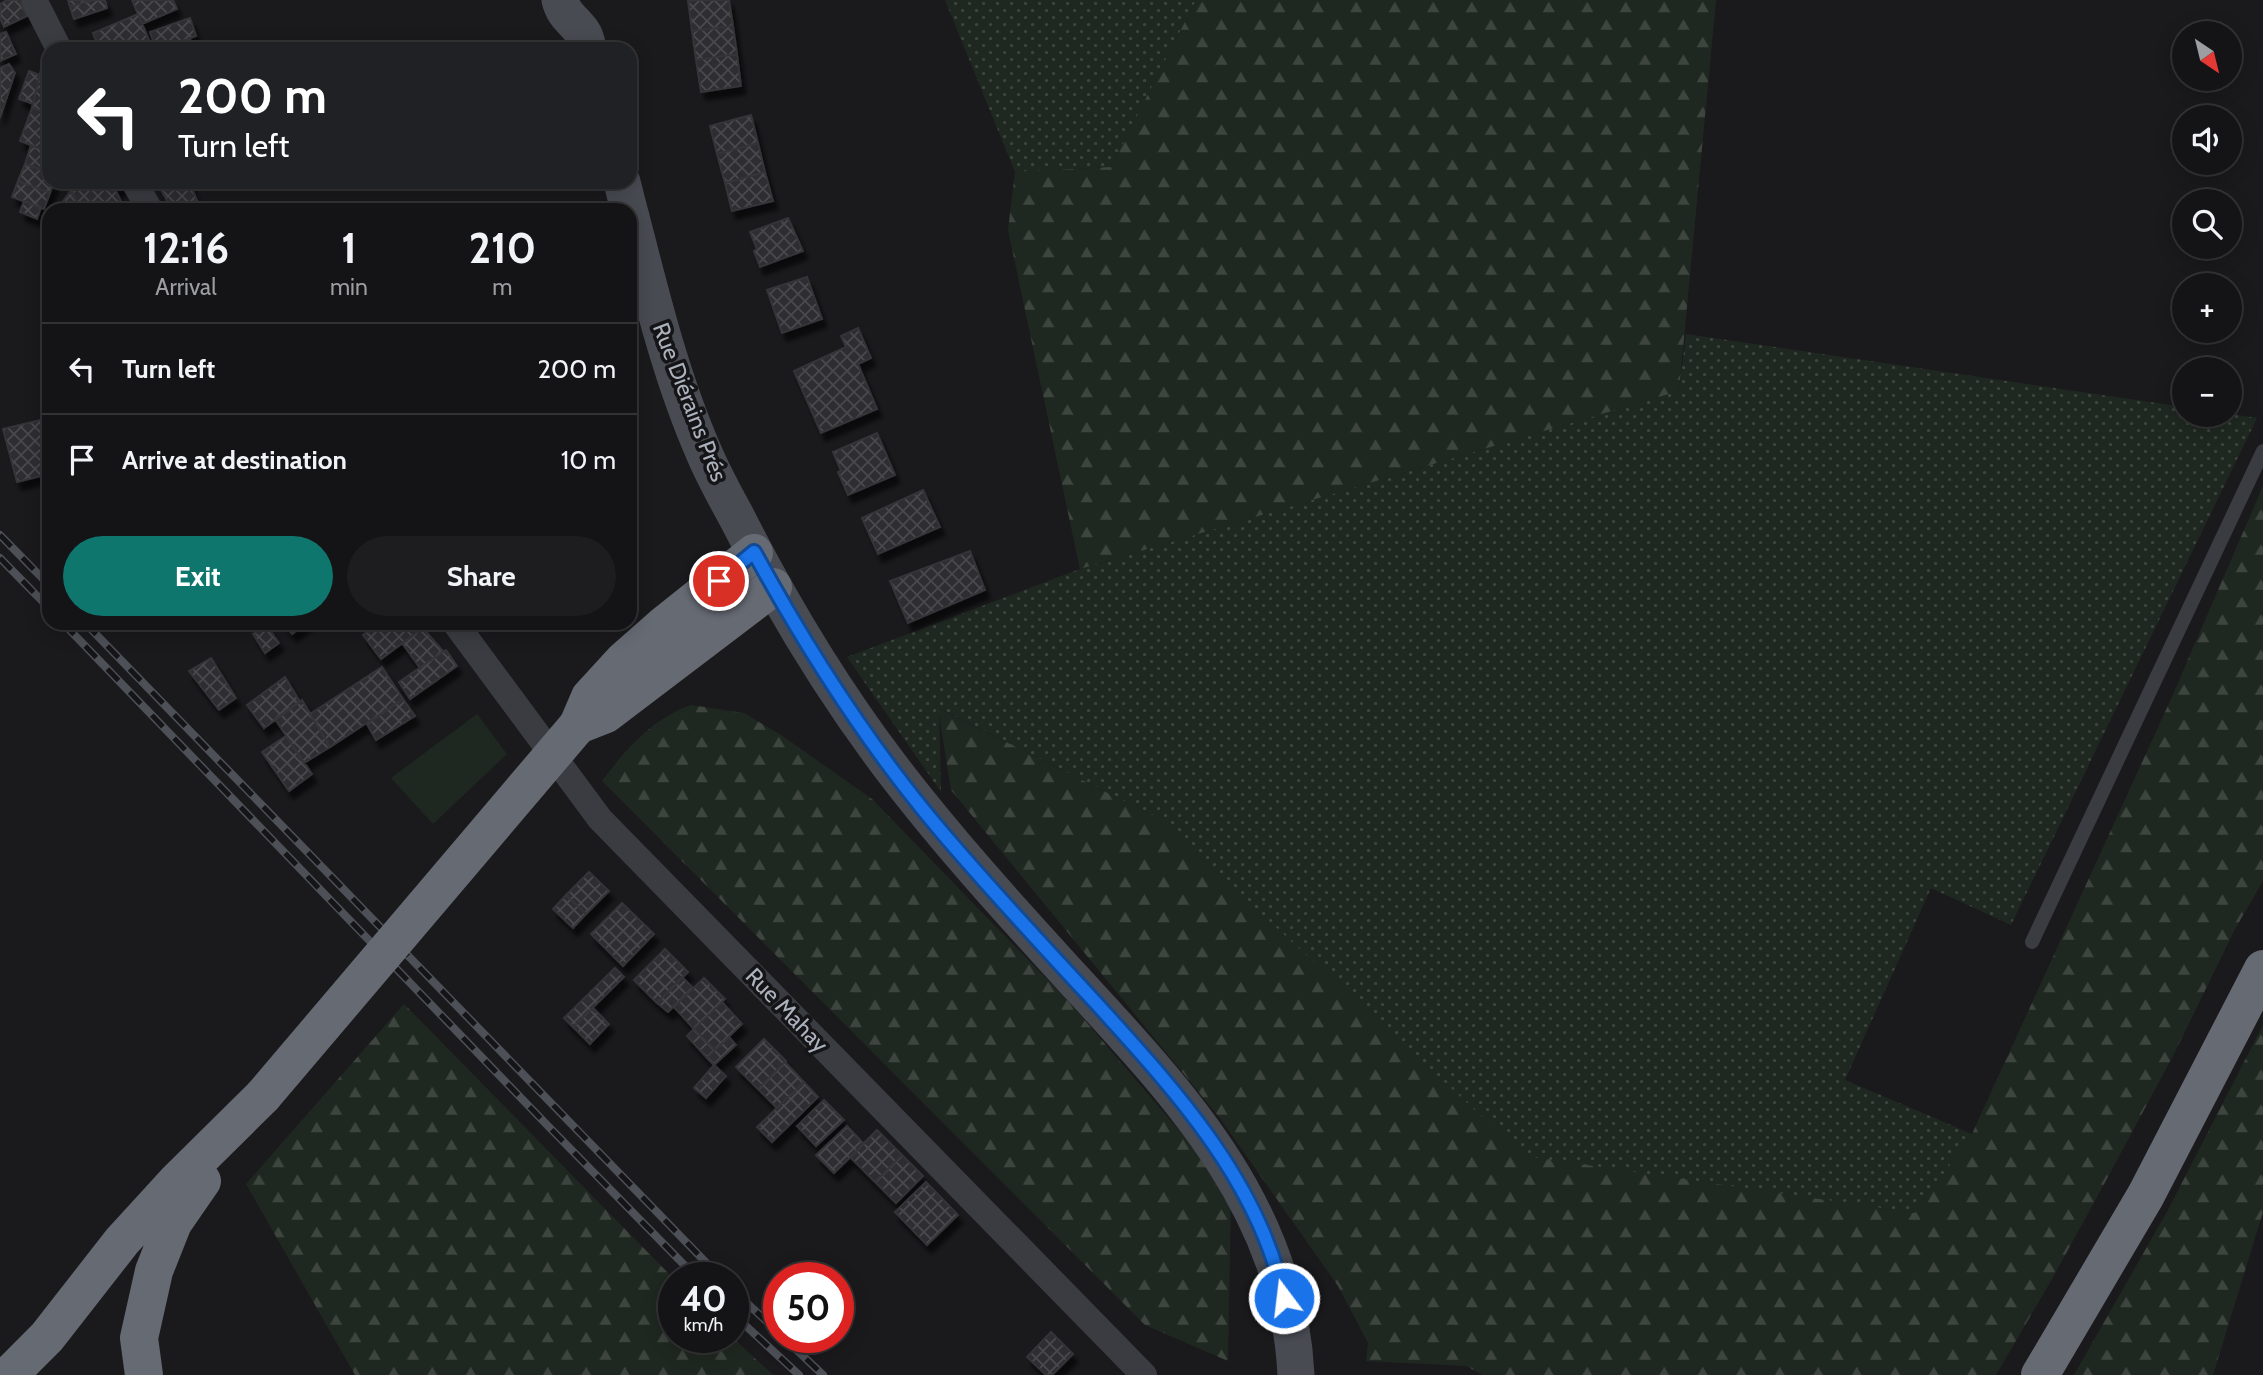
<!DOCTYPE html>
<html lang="en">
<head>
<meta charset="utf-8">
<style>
	:root { --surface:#141416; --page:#1d1d1f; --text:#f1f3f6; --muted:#9d9ea1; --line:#333335; --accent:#0f766e }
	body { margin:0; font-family:Cabin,sans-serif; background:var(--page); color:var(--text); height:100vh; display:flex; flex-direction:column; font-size:26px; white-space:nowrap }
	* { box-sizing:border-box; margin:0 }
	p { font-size:23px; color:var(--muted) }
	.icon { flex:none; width:38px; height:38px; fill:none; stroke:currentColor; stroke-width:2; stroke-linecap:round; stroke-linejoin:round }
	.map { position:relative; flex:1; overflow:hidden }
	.sheet { position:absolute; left:42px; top:203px; width:595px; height:427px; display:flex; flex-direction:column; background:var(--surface); border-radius:21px; box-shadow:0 4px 18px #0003,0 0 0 2px var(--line) }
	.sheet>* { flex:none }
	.top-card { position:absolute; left:42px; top:42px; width:595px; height:147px; border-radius:21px; box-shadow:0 4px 18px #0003,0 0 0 2px var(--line); background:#202124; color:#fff; overflow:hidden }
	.needle { width:46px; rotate:145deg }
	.fabs { position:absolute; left:2172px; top:21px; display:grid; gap:14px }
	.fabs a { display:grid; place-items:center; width:70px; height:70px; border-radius:50%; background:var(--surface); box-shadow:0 4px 18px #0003,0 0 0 2px var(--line); font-size:35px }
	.speed { position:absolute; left:658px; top:1262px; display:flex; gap:14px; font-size:35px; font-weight:700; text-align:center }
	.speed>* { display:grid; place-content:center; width:91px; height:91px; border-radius:50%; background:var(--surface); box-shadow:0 4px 18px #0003,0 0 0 2px var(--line); line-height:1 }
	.speed small { font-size:18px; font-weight:400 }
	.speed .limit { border:10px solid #d22; background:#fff; color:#111 }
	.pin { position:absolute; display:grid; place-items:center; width:60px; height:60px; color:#fff; margin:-30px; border:4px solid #fff; border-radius:50%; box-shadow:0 2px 7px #0007 }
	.me { position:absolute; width:77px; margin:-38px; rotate:345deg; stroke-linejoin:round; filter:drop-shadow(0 0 5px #0008) }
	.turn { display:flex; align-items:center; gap:24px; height:147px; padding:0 21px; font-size:32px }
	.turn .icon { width:91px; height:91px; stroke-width:2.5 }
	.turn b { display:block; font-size:49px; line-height:60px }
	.eta { display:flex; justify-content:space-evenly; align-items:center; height:119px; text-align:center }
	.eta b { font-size:42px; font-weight:700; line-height:49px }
	.primary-button { display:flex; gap:14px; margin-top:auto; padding:14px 21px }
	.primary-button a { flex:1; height:80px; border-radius:42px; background:var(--accent); color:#fff; font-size:28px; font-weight:700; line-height:80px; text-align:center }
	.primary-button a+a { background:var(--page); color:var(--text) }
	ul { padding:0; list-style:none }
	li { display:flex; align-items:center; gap:21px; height:91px; padding:0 21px; border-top:2px solid var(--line) }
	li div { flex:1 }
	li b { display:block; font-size:26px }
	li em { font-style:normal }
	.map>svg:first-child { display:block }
	.grass { fill:url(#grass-dots) }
	.forest { fill:url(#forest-firs) }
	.pitch { fill:#1f2820 }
	.building { fill:url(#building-cross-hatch); stroke:#343439; stroke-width:2; filter:url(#shadow) }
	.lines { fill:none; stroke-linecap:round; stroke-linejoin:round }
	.service { stroke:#3a3c42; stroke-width:14 }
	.minor { stroke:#3a3c42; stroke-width:26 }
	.secondary { stroke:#484b52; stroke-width:37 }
	.motorway { stroke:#666a73; stroke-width:38 }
	.rail-casing { stroke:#4d5057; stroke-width:8 }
	.rail { stroke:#151518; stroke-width:5; stroke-dasharray:16; stroke-linecap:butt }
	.motorway-bridge { stroke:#666a73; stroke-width:38 }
	.route-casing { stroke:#114b97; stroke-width:18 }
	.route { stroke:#1a73e8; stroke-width:12 }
	.labels { text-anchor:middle; stroke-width:7; stroke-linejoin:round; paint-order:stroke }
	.street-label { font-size:23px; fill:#abb2bd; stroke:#151518 }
</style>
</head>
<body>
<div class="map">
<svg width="2263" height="1375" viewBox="0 0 2263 1375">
	<defs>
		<pattern id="grass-dots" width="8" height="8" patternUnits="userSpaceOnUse" patternTransform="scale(1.75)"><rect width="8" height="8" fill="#1f2820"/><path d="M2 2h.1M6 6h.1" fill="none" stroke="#3d453e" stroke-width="1.8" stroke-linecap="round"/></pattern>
		<pattern id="forest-firs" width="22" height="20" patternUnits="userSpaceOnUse" patternTransform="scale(1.75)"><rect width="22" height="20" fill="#1f2820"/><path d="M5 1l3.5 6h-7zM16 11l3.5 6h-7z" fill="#3d453e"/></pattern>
		<pattern id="building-cross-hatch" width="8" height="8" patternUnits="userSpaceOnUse" patternTransform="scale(1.75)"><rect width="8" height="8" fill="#2d2d31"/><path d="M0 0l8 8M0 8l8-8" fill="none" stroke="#49494d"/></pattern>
		<filter id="shadow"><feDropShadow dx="4.5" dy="8" stdDeviation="2" flood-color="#0009"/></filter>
	</defs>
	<rect width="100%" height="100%" fill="#1a1a1d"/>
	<path class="grass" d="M945,0H1196L1111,167L1015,172Z
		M1686,334L2184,407V415L2230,414L2257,418L2011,925L1931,888L1845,1080L1972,1134L1916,1213L1525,1157L1156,817L939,708L941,792L847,657L1080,569L1679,391Z"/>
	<path class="forest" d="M1196,0H1716L1679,391L1080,569L1008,230L1015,172L1111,167Z
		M2263,486V881L2235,929L2175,1052L2115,1164L2052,1279L1996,1375H1483L1466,1366L1366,1361L1368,1343L1338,1286L1219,1117L951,790L938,708L1156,817L1525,1156L1915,1213L1972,1134L2171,699Z
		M691,705L744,713L781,735L872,799L1070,1003L1231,1191L1228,1361L1145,1325L602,781C626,749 653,718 691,705Z
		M404,1004L674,1279V1337H732L773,1375H355L246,1184Z
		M2263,1025V1212L2213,1375H2074L2168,1210Z"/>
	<path class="pitch" d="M477,714L507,754L433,824L391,778Z"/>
	<path class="building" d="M7,0H19L27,16L4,27L0,18V4Z
		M68,0H93L70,7Z
		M93,0H105L107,8L74,19L70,7Z
		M132,0H173L177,9L142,24Z
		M697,0H729L733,26L692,31L688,1Z
		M138,14L149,40L128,49H99L93,33Z
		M190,18L196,36L162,49H156L150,32Z
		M733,26L737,54L696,60L692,31Z
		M6,32L16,54L0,61V34Z
		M190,39L195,49H163Z
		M737,54L741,86L701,92L696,60Z
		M9,64L15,73L0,118V68Z
		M41,69L49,72V114L32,108Z
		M29,71L40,75L33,104L19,99Z
		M32,108L49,114V152L20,141Z
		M751,115L758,143L717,154L710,126Z
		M758,143L765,172L725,183L717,154Z
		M31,145L49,152V172L25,164Z
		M25,164L49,173V182H54L50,193L18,181Z
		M765,172L773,201L732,211L725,183Z
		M18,181L50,193L44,209L12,197Z
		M75,182H120L122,186L115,189L122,203L109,210H81L68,186Z
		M168,182H189L197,200L178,210H172L159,186Z
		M71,190L81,210H57Z
		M197,200L203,210H178Z
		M24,201L41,207L37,219L20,212Z
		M788,218L803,251L760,267L754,251L757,249L750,232Z
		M807,277L822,319L782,333L767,290Z
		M858,328L871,358L858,364L877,409L821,433L794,371L846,347L841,336Z
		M45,419L49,435V474L17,482L3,429Z
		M877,433L895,475L848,495L838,472L841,471L833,452Z
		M923,490L940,527L878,554L862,518Z
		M970,551L985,590L908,623L890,581Z
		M265,623L279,643L265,653L253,634Z
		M284,623H307L292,634Z
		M379,623H419L423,628L381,659L363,635Z
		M423,628L443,651L420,668L402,643Z
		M446,650L457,666L410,699L399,682Z
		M211,658L236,698L219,710L189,671Z
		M382,667L403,699L330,747L310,714Z
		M285,677L300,702L264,728L247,705Z
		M403,699L415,716L376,740L367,724Z
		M302,700L330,747L304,763L275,719Z
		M286,736L312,774L289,791L262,752Z
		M589,872L609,891L586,914L566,895Z
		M566,895L586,914L573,928L553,909Z
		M622,903L654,934L623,966L591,934Z
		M665,949L688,972L657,1003L634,980Z
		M615,968L624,977L573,1027L564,1018Z
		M682,977L693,988L668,1012L657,1003Z
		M704,978L725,999L694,1029L674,1007Z
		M722,1002L742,1024L715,1050L694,1029Z
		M593,1008L609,1024L590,1044L573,1027Z
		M694,1029L715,1050L707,1058L687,1036Z
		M729,1037L736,1045L714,1065L707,1058Z
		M764,1039L786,1061L758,1089L736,1067Z
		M785,1062L804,1082L777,1108L758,1089Z
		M714,1065L726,1076L706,1098L694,1088Z
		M804,1082L818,1097L772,1142L757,1127Z
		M824,1100L844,1120L816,1146L797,1126Z
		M847,1126L864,1144L834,1173L816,1155Z
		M877,1130L902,1155L875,1182L850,1157Z
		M902,1155L923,1176L896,1203L875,1182Z
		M926,1182L958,1215L927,1245L895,1212Z
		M1051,1332L1073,1354L1052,1375H1046L1027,1357Z"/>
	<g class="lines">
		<path class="service" d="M2032,942L2263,451"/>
		<path class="minor" d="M34,0L59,49
			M134,182L150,210
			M455,623L600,819L1144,1375"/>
		<path class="secondary" d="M560,0C564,16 574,20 583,33C586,37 587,44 588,49
			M622,182L629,210
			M630,213C651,295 671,378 705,455C714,476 725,496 736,516C780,603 831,688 890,766C947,841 1010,910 1073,979C1180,1095 1288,1208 1296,1375"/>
		<path class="motorway" d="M578,725L590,697L623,661L665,624L754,553
			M578,725L606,714L773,587
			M9,1375L47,1337L122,1241L176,1182L263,1096
			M144,1375L139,1338L154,1271L173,1223L202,1181
			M2040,1375L2146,1195L2263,969"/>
		<defs>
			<path id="rail" d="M0,535L49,585
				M0,558L49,608
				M63,623L550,1128L697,1278
				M85,623L721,1278
				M733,1290L779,1333
				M733,1314L799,1375
				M783,1337L823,1375"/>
		</defs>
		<use href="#rail" class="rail-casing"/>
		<use href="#rail" class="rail"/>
		<path class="motorway-bridge" d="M263,1096L578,725"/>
	</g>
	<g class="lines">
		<defs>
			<path id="route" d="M719,581L754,552C807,649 868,745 940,830C990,889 1043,946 1096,1003C1174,1089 1259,1181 1284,1298"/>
		</defs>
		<use href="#route" class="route-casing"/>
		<use href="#route" class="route"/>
	</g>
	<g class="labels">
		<g class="street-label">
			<text transform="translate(690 402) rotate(69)" y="8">Rue Diérains Prés</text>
			<text transform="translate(787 1010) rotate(46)" y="8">Rue Mahay</text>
		</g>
	</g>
</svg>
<div class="fabs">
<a><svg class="needle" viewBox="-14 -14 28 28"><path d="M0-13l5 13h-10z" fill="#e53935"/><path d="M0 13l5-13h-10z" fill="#9d9ea1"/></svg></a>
<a><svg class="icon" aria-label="sound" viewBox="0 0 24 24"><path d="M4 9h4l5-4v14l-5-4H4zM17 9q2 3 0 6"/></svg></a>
<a><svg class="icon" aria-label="search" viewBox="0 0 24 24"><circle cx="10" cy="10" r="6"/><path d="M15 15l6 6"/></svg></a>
<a>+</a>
<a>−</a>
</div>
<div class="speed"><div>40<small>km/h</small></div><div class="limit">50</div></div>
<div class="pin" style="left:719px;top:581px;background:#d93025"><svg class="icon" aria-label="arrive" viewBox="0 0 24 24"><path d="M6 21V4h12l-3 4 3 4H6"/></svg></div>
<svg class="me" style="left:1284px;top:1298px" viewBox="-20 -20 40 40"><circle r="17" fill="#1a73e8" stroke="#fff" stroke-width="3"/><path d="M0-11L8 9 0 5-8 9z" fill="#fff"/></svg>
<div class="top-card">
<div class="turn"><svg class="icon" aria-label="left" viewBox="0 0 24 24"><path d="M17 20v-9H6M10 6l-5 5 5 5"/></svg><div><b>200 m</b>Turn left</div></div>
</div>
<section class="sheet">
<div class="eta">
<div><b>12:16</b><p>Arrival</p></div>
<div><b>1</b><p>min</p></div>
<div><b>210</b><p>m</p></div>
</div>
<ul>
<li><svg class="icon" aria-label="left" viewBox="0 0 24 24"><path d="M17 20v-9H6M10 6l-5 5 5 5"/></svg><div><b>Turn left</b></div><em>200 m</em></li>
<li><svg class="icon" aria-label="arrive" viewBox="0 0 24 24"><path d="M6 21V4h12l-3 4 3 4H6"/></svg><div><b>Arrive at destination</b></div><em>10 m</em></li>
</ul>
<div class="primary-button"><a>Exit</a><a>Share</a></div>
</section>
</div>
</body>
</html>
